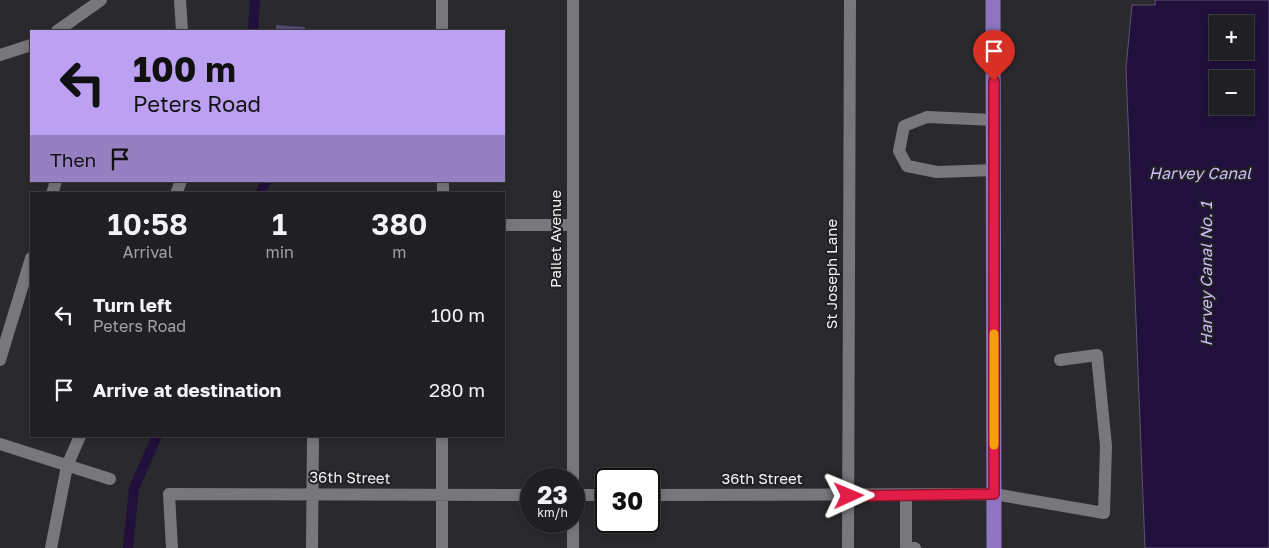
<!DOCTYPE html>
<html lang="en">
<head>
<meta charset="utf-8">
<style>
	:root { --surface:#201f22; --page:#28272a; --text:#f1f3f6; --muted:#a2a2a5; --line:#3d3d40 }
	body { margin:0; font-family:"Golos Text",sans-serif; background:var(--page); color:var(--text); height:100vh; display:flex; flex-direction:column; font-size:19px; white-space:nowrap }
	* { box-sizing:border-box; margin:0 }
	p { font-size:16px; color:var(--muted) }
	.icon { flex:none; width:28px; height:28px; fill:none; stroke:currentColor; stroke-width:2; stroke-linecap:round; stroke-linejoin:round }
	.map { position:relative; flex:1; overflow:hidden }
	.drawer { position:absolute; left:30px; top:192px; width:475px; height:245px; display:flex; flex-direction:column; background:var(--surface); border-radius:0px; box-shadow:0 2px 8px #0003,0 0 0 1px var(--line) }
	.drawer>* { flex:none }
	.top-card { position:absolute; left:30px; top:30px; width:475px; height:152px; border-radius:0px; box-shadow:0 2px 8px #0003,0 0 0 1px var(--line); background:#bca0f2; color:#111; overflow:hidden }
	.tools { position:absolute; left:1209px; top:15px; display:grid; gap:10px }
	.tools a { display:grid; place-items:center; width:45px; height:45px; border-radius:0px; background:var(--surface); box-shadow:0 2px 8px #0003,0 0 0 1px var(--line); font-size:25px }
	.speed { position:absolute; left:520px; top:468px; display:flex; gap:10px; font-size:25px; font-weight:700; text-align:center }
	.speed>* { display:grid; place-content:center; width:65px; height:65px; border-radius:50%; background:var(--surface); box-shadow:0 2px 8px #0003,0 0 0 1px var(--line); line-height:1 }
	.speed small { font-size:12px; font-weight:400 }
	.speed .limit { border:2px solid #111; border-radius:8px; background:#fff; color:#111 }
	.pin { position:absolute; display:grid; place-items:center; width:42px; height:42px; color:#fff; margin:-51px -21px; border-radius:50% 50% 50% 0; rotate:-45deg; box-shadow:0 0 5px #0007 }
	.pin .icon { rotate:45deg }
	.me { position:absolute; width:55px; margin:-28px; rotate:89deg; stroke-linejoin:round; filter:drop-shadow(0 0 4px #0008) }
	.turn { display:flex; align-items:center; gap:18px; height:105px; padding:0 20px; font-size:22px }
	.turn .icon { width:65px; height:65px; stroke-width:2.5 }
	.turn b { display:block; font-size:35px; line-height:42px }
	.then { display:flex; align-items:center; height:48px; padding:0 20px; background:#0003; gap:10px; font-size:19px }
	.eta { display:flex; justify-content:space-evenly; align-items:center; height:85px; text-align:center }
	.eta b { font-size:30px; font-weight:600; line-height:35px }
	ul { padding:0; list-style:none }
	li { display:flex; align-items:center; gap:15px; height:75px; padding:0 20px }
	li div { flex:1 }
	li b { display:block; font-size:19px }
	li em { font-style:normal }
	.map>svg:first-child { display:block }
	.green { fill:#554972 }
	.water { fill:#20103b; stroke:#5f5472; fill-rule:evenodd }
	.lines { fill:none; stroke-linecap:round; stroke-linejoin:round }
	.canal { stroke:#20103b; stroke-width:10 }
	.minor { stroke:#78777c; stroke-width:12 }
	.major { stroke:#8f75c0; stroke-width:15 }
	.route-casing { stroke:#92132f; stroke-width:12 }
	.route { stroke:#e11d48; stroke-width:9 }
	.slow { stroke:#f59e0b; stroke-width:9 }
	.labels { text-anchor:middle; stroke-width:4; stroke-linejoin:round; paint-order:stroke }
	.street-label { font-size:15px; fill:#f2f2f4; stroke:#212023 }
	.water-label { font-size:16px; font-style:italic; fill:#cdbcfa; stroke:#212023 }
</style>
</head>
<body>
<div class="map">
<svg width="1269" height="548" viewBox="0 0 1269 548">
	<rect width="100%" height="100%" fill="#2a292d"/>
	<path class="green" d="M276,25L305,27V31H276Z"/>
	<path class="water" d="M1155,0H1269V548H1145L1126,68L1132,5H1155ZM1218,24H1245V51H1218ZM1218,79H1245V106H1218Z"/>
	<g class="lines">
		<path class="canal" d="M253,31L255,0
			M260,194L266,181
			M128,548L134,488L157,436"/>
		<path class="minor" d="M180,0L182,31
			M442,0V31
			M573,0V479
			M57,31L101,0
			M0,55L31,45
			M994,120L927,117L904,126L899,151L907,166L937,172L994,170
			M443,181V194
			M52,194L56,181
			M176,194L181,181
			M504,225H573
			M0,360L31,258
			M0,444L110,479
			M574,495H606
			M649,495L994,494L1104,513L1106,446L1097,355L1060,360
			M906,495V546L915,548
			M573,521V548
			M51,548L67,466L80,436
			M172,548L169,494L531,495
			M312,548L313,436
			M442,548V436
			M848,548L850,0"/>
		<path class="major" d="M993,0L994,548"/>
	</g>
	<g class="lines">
		<defs>
			<path id="route" d="M849,496L994,494V81"/>
		</defs>
		<use href="#route" class="route-casing"/>
		<use href="#route" class="route"/>
		<path class="slow" d="M994,334V445"/>
	</g>
	<g class="labels">
		<g class="street-label">
			<text transform="translate(556 239) rotate(-90)" y="5">Pailet Avenue</text>
			<text transform="translate(832 274) rotate(-90)" y="5">St Joseph Lane</text>
			<text transform="translate(350 478) rotate(1)" y="5">36th Street</text>
			<text x="762" y="484">36th Street</text>
		</g>
		<g class="water-label">
			<text x="1200" y="179">Harvey Canal</text>
			<text transform="translate(1206 274) rotate(-90)" y="6">Harvey Canal No. 1</text>
		</g>
	</g>
</svg>
<div class="tools">
<a>+</a>
<a>−</a>
</div>
<div class="speed"><div>23<small>km/h</small></div><div class="limit">30</div></div>
<div class="pin" style="left:994px;top:81px;background:#d93025"><svg class="icon" aria-label="arrive" viewBox="0 0 24 24"><path d="M6 21V4h12l-3 4 3 4H6"/></svg></div>
<svg class="me" style="left:849px;top:496px" viewBox="-20 -20 40 40"><path d="M0-17L14 15 0 8-14 15z" fill="#e11d48" stroke="#fff" stroke-width="4"/></svg>
<div class="top-card">
<div class="turn"><svg class="icon" aria-label="left" viewBox="0 0 24 24"><path d="M17 20v-9H6M10 6l-5 5 5 5"/></svg><div><b>100 m</b>Peters Road</div></div>
<div class="then">Then<svg class="icon" aria-label="arrive" viewBox="0 0 24 24"><path d="M6 21V4h12l-3 4 3 4H6"/></svg></div>
</div>
<section class="drawer">
<div class="eta">
<div><b>10:58</b><p>Arrival</p></div>
<div><b>1</b><p>min</p></div>
<div><b>380</b><p>m</p></div>
</div>
<ul>
<li><svg class="icon" aria-label="left" viewBox="0 0 24 24"><path d="M17 20v-9H6M10 6l-5 5 5 5"/></svg><div><b>Turn left</b><p>Peters Road</p></div><em>100 m</em></li>
<li><svg class="icon" aria-label="arrive" viewBox="0 0 24 24"><path d="M6 21V4h12l-3 4 3 4H6"/></svg><div><b>Arrive at destination</b></div><em>280 m</em></li>
</ul>
</section>
</div>
</body>
</html>
